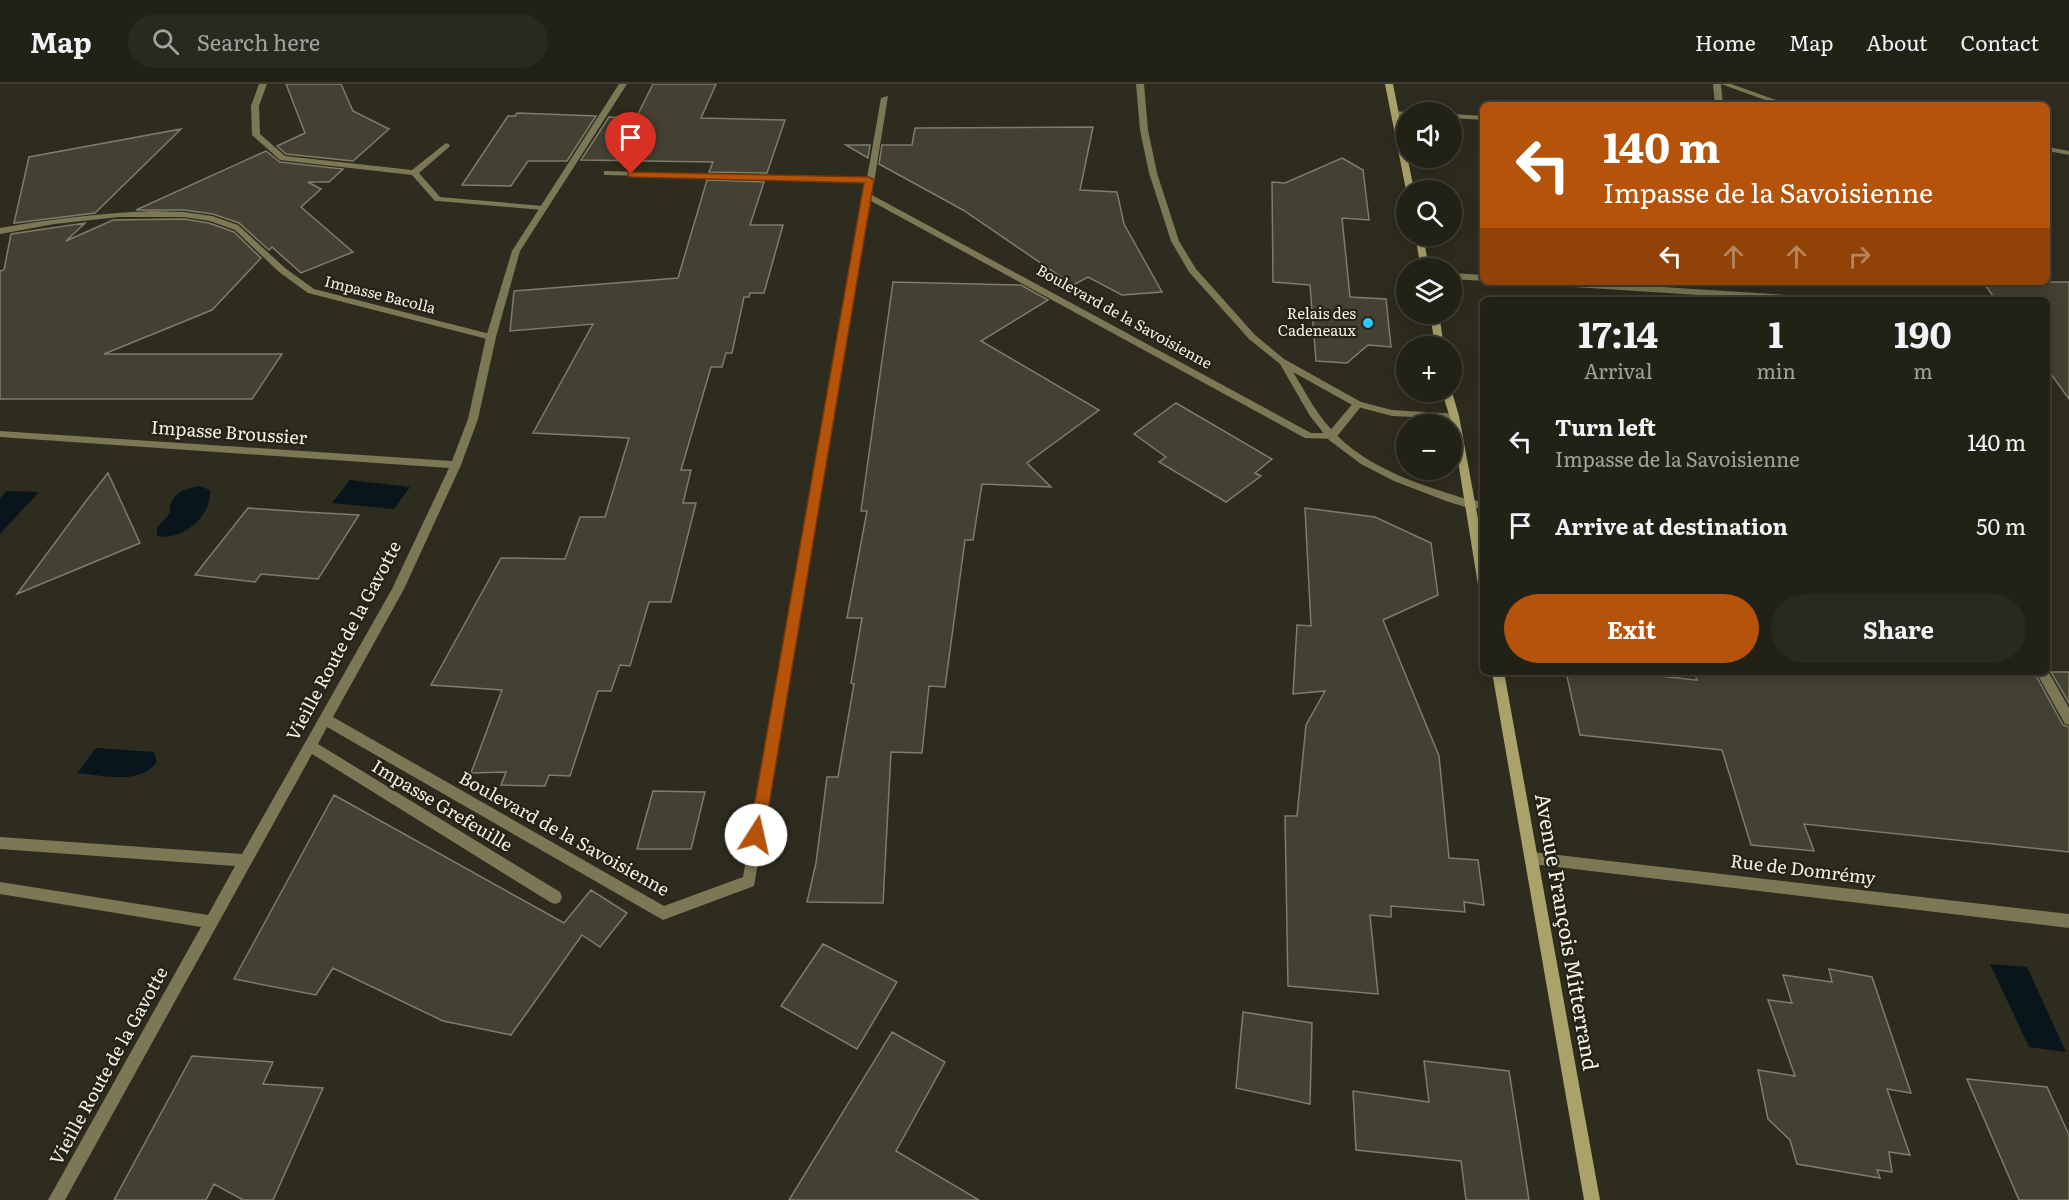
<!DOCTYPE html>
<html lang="en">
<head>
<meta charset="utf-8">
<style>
	:root { --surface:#222116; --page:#2a291f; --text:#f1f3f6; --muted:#a2a3a1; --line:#3f3e35; --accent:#b45309 }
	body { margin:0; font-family:Literata,serif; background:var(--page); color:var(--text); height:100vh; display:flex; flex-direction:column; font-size:22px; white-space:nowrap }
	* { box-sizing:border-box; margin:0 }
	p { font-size:20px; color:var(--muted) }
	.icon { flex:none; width:33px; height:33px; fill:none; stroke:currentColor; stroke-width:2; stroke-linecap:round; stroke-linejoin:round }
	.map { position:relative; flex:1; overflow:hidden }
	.details { position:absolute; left:1480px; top:213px; width:570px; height:378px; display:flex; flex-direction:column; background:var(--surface); border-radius:9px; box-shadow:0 3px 15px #0003,0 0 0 2px var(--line) }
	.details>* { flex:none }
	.guide { position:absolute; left:1480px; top:18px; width:570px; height:183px; border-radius:9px; box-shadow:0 3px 15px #0003,0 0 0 2px var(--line); background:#b45309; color:#fff; overflow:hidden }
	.tools { position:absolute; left:1396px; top:18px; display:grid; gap:12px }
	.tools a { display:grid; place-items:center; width:66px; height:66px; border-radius:50%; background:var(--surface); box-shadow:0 3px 15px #0003,0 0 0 2px var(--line); font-size:30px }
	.pin { position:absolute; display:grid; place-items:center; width:51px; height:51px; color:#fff; margin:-62px -26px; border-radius:50% 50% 50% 0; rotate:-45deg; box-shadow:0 0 6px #0007 }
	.pin .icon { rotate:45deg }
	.me { position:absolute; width:66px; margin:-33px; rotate:10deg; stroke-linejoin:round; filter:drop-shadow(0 0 4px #0008) }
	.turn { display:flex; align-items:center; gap:21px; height:126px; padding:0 24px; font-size:27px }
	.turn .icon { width:78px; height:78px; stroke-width:2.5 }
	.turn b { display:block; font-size:42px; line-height:51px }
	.lanes { display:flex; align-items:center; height:57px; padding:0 24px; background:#0003; justify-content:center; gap:30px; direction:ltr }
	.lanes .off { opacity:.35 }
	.eta { display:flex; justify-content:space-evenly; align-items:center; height:102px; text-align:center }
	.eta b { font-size:36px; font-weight:700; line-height:42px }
	.cta { display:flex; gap:12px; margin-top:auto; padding:12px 24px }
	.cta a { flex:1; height:69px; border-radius:36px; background:var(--accent); color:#fff; font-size:24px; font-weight:700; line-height:69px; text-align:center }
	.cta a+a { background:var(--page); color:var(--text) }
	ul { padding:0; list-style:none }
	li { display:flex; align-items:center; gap:18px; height:84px; padding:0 24px }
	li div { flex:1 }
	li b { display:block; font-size:22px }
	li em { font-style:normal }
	header { display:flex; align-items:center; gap:36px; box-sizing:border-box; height:84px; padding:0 30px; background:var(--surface); border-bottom:2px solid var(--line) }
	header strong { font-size:28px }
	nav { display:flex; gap:33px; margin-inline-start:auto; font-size:21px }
	.search { width:420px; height:54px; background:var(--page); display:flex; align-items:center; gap:15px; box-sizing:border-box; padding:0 21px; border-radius:33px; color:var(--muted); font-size:22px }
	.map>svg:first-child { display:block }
	.water { fill:#08151b }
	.building { fill:#424132; stroke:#7e7c6b; stroke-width:1.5 }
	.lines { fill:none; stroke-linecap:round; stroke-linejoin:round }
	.service { fill:#7c7855; fill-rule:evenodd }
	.minor { fill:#7c7855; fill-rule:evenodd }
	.tertiary { fill:#7c7855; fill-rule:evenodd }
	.secondary { fill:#a9a36a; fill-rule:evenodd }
	.route { fill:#b45309; stroke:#753606; stroke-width:1.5 }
	.poi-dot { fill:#29c8ff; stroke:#242315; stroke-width:2 }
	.labels { text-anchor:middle; stroke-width:4.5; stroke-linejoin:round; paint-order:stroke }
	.far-street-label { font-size:15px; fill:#f2f2e8; stroke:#242315 }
	.far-poi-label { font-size:15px; fill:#f2f2e8; stroke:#242315; text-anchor:end }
	.street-label { font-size:18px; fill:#f2f2e8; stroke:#242315 }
	.near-street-label { font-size:21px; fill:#f2f2e8; stroke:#242315 }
</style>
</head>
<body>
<header>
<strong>Map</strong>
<div class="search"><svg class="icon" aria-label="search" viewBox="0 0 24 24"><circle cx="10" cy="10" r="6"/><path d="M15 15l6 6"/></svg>Search here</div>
<nav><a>Home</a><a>Map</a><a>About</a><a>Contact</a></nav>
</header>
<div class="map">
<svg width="2069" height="1116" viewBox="0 0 2069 1116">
	<rect width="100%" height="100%" fill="#2e2c1e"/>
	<path class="water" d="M350,396L410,403L394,425L332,419Z
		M199,402L210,406C212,432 183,457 157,452V444L170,429C169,411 182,405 199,402Z
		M7,407L39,408L0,450V414Z
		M96,664L154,668L157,678C139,702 104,691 77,689Z
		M1990,880L2027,883L2066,968L2029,963Z"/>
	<path class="building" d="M286,0H341L353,27L389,45L353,77L286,70L277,62L305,49Z
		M653,0H716L701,34L785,36L767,89L709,88L713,78L581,76L609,33L636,34Z
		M517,29L596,32L567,77H528L511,102L462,101L508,32H515Z
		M1093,43L1080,106L1117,108L1124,140L1162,208L1122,211L1088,193L1073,201L963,126L879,80L882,61H912L915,44Z
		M181,45L95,129L14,139L29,73Z
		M846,61H870L868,74Z
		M266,67L280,78L343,85L329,98H308L321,105L301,123L353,168L301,189L272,163L269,166L239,139L213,130L184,126H136Z
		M1342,74L1363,86L1369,136L1342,134L1350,213L1386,215L1391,263L1368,261L1347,279L1316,277L1310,201L1273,198L1272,98L1285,99Z
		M707,96L764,98L750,141H783L764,209H750L749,213H744L732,269H726L722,283H711L681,386H691L683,419H696L671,518H649L630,582L620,581L611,607H598L570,692L549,691L545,702L501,701L506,688L471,689L502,606L431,601L501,474L565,475L580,433H605L629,354L533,349L593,240L510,247L514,207L678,194Z
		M184,135L209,139L234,148L261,174L212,226L104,270H282L252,315H0V187L4,186L11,150L85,139L66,157L113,136Z
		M893,198L1021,201L1048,216L981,257L1099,326L1027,379L1051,403L982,400L973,456H965L945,603L929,602L922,669L891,668L883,819L807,818L816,779L827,693H838L854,600L851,599L862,534H847L867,427H861Z
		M1983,198H2069V315L2048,286V216H1996Z
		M1176,319L1272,375L1255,389L1261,392L1226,418L1159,378L1166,373L1134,350Z
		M108,389L140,459L17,510L86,417Z
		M248,424L305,428L359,431L318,495L261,490L255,498L195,491Z
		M1305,424L1375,433L1431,459L1438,511L1383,536L1439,672L1449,774L1478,776L1484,821L1464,818L1465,828L1391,822V833L1370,831L1378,910L1288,902L1285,732H1297L1306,641L1325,607L1293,610L1297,541L1311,542Z
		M1566,588H1623L1697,596L1694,588H2034L2063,641L2069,643V768L1804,740L1814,767L1751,761L1722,666L1580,651Z
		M2051,588H2069V619Z
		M653,707L705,708L691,765H637Z
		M334,711L564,839L591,806L627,829L600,863L582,851L511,951L443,937L333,884L316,911L234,895Z
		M823,860L897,898L857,965L781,922Z
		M1829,885L1872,893L1911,1009L1887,1005L1910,1071L1889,1068L1892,1088L1877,1086L1880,1094L1797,1080L1790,1056L1768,1035L1758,986L1795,992L1768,916L1792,919L1783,891L1832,898Z
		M1243,928L1312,939L1310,1020L1236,1004Z
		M892,948L945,978L896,1067L979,1116H789Z
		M192,972L273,978L263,1000L323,1004L273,1116H243L214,1100L206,1116H114Z
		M1424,977L1509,987L1529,1116H1466L1461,1077L1356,1066L1353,1007L1429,1018Z
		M1967,995L2047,1003L2069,1051V1116H2019Z"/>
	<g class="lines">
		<path class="service" d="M259,0H267L259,22L260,50L285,72L412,86L446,59L450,61L449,63L419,89L440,113L543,122L547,124L543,126L438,117H435L412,91L280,76L252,51L251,22Z
			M152,127L184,128L212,132L238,141L285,184L314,205L494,251L496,253L491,256L308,209L279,188L235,146L210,137L184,133H119L54,140L0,150V144C51,135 101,129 152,127Z"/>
		<path class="minor" d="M619,0H627L520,167L496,253L478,335L461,381L404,505L333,633L664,822L743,793L866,98L607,91H604V87L867,94L881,14L888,12L872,111L1311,349H1328L1354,318H1362L1363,320L1335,355L1305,354L871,117L754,802L663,836L327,643L318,660L560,808L562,813L560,818L555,820L550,818L312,670L65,1116H48L201,843L0,810V798L208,831L235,782L0,765V753L242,770L392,505L449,384L0,353V347L452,377L468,335L486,253L512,167Z
			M1713,0H1731L1790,21H1779L1721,0L1723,21H1715Z
			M1391,27L1410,28H1407V32L1391,31Z
			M1452,30L1484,32V36L1452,34Z
			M2048,63L2069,67V71L2048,67Z
			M1452,189L1484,191V197L1452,195Z
			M1539,198H1584L1817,213L1822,216H1776L1543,201Z
			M1469,416L1484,417V425L1465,423L1464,420L1465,417Z
			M2048,587L2069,624V641L2065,640L2036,588Z
			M1532,768L2069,830V844L1532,780L1527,778L1525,774L1527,770Z"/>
		<path class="tertiary" d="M1136,0H1144L1148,46L1157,89L1179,157L1196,185L1255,251L1284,275L1361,318L1392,326L1458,330V334L1454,335L1392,332L1354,322L1293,288C1305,307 1315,328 1331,345C1366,385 1424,402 1473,417L1474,420L1473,423L1469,424L1446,417L1394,397L1361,380L1329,356L1310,332L1280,280L1249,255L1189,188L1171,157L1149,89L1140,46Z"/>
		<path class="secondary" d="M1385,0H1393L1414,106H1406Z
			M1415,152H1423L1429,184H1421Z
			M1430,230H1439L1444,262H1435Z
			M1442,308H1452L1459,332L1484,467V505L1478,501L1452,340Z
			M1492,588H1504L1600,1116H1584Z"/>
	</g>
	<path class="route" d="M628,88L869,93L874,96L764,751L762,756L756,758L751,756L749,751L864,99L631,93L628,92Z"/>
	<circle class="poi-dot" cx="1368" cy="239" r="6"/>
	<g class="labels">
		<g class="far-street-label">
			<text transform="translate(380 211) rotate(14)" y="5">Impasse Bacolla</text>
			<text transform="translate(1124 233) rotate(29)" y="5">Boulevard de la Savoisienne</text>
		</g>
		<g class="far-poi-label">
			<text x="1356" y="235">Relais des<tspan x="1356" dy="17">Cadeneaux</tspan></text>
		</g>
		<g class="street-label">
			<text transform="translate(229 349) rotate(4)" y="6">Impasse Broussier</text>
			<text transform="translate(344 557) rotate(-62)" y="6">Vieille Route de la Gavotte</text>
			<text transform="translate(442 722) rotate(31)" y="6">Impasse Grefeuille</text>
			<text transform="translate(564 750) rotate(29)" y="6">Boulevard de la Savoisienne</text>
			<text transform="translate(1803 786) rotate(7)" y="6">Rue de Domrémy</text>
			<text transform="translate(109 982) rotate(-61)" y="6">Vieille Route de la Gavotte</text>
		</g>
		<g class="near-street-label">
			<text transform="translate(1566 848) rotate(80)" y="7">Avenue François Mitterrand</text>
		</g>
	</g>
</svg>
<div class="tools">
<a><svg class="icon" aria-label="sound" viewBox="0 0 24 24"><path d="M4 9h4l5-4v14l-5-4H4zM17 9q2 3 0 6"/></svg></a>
<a><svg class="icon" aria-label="search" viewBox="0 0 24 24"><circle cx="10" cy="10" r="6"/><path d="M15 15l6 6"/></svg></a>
<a><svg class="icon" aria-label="layers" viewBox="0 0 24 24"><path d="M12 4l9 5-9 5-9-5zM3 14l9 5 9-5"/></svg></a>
<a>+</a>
<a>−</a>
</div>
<div class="pin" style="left:631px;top:90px;background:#d93025"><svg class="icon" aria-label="arrive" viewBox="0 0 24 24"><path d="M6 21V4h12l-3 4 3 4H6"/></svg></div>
<svg class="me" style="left:756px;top:751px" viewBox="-20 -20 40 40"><circle r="19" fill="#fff"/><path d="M0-13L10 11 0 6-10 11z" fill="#b45309"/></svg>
<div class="guide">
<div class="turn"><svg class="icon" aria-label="left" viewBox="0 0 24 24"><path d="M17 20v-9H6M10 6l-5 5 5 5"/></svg><div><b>140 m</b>Impasse de la Savoisienne</div></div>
<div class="lanes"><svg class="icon" aria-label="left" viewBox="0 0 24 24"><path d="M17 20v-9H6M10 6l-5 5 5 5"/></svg><svg class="icon off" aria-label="ahead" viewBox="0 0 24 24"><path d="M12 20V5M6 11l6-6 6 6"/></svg><svg class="icon off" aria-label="ahead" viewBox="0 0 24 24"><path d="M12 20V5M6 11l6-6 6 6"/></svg><svg class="icon off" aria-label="right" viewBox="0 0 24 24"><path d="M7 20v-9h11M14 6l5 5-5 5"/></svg></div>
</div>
<section class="details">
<div class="eta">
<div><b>17:14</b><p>Arrival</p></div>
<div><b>1</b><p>min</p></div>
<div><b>190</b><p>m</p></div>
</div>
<ul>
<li><svg class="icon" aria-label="left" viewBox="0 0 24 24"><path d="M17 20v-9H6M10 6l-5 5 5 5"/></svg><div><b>Turn left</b><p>Impasse de la Savoisienne</p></div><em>140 m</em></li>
<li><svg class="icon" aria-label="arrive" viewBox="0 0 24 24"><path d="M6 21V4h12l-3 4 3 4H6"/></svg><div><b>Arrive at destination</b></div><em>50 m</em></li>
</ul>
<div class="cta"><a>Exit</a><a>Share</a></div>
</section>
</div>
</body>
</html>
